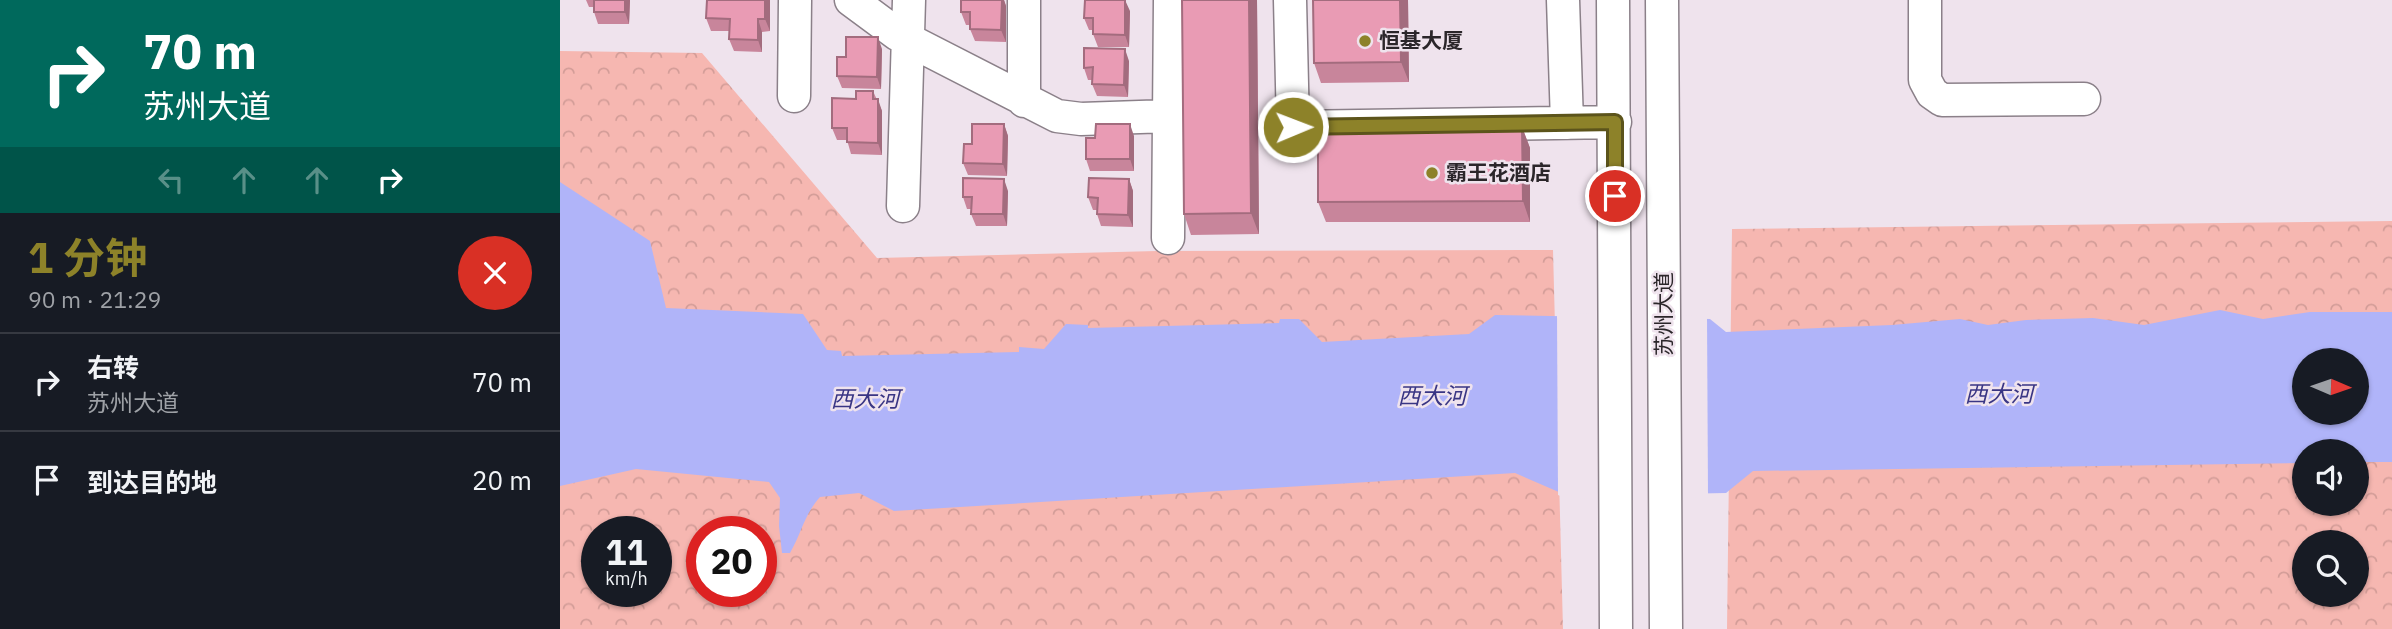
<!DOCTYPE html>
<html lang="zh">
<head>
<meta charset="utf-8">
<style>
	:root { --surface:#171b24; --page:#20242c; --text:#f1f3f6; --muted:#9ea1a6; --line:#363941; --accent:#8d8229 }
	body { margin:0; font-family:"IBM Plex Sans","Noto Sans SC",sans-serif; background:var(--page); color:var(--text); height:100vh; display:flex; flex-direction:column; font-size:26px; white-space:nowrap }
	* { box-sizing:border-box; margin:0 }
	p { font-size:23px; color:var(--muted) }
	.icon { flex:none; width:38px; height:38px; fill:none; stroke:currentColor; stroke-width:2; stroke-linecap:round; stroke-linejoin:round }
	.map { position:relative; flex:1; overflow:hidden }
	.sheet { display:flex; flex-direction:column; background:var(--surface); width:560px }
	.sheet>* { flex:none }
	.top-card { background:#00695c; color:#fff; overflow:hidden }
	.needle { width:46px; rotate:92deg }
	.tools { position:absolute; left:1732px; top:348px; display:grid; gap:14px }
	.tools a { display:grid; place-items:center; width:77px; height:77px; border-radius:50%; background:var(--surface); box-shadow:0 2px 5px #0004; font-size:35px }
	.speed { position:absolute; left:21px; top:516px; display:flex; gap:14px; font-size:35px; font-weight:700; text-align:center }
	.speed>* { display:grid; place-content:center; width:91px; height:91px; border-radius:50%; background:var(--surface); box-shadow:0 2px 5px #0004; line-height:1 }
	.speed small { font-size:18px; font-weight:400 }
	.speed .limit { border:10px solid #d22; background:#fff; color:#111 }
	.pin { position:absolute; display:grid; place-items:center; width:60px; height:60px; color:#fff; margin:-30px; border:4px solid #fff; border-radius:50%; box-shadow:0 2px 7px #0007 }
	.me { position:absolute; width:77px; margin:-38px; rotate:89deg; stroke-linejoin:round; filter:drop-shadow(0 0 5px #0008) }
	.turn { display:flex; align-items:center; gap:24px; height:147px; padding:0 28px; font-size:32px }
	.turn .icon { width:91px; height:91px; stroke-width:2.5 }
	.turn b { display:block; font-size:49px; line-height:60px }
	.lanes { display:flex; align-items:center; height:66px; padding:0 28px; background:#0003; justify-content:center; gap:35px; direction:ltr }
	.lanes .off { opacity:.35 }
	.round { display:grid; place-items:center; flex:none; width:74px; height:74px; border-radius:37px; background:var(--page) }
	.overview { display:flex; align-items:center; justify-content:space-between; height:119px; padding:0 28px }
	h1 { font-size:42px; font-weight:700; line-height:52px; color:var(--accent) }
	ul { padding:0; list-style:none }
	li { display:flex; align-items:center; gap:21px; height:98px; padding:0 28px; border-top:2px solid var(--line) }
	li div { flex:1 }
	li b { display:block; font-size:26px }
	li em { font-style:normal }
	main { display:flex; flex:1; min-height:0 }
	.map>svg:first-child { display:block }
	.forest { fill:url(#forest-crowns); fill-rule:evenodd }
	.water { fill:#b0b4f9; fill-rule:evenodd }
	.pier { fill:#efe3ed }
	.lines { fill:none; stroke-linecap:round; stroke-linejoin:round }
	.minor-casing { stroke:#8b8089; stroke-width:35 }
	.minor { stroke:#fff; stroke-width:32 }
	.wall { fill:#c8859b }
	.shaded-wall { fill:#a36c7e }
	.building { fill:#e99bb4; stroke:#a36c7e; stroke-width:2 }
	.route-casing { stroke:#5c541b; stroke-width:18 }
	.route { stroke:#8d8229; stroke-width:12 }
	.poi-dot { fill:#8d8229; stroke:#efe3ed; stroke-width:2.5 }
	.labels { text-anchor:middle; stroke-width:5; stroke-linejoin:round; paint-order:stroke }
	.poi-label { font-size:21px; font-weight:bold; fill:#2b262a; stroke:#efe3ed; text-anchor:start }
	.street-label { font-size:21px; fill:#2b262a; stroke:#efe3ed }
	.water-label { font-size:23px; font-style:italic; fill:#393584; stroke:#efe3ed }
</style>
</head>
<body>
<main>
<section class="sheet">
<div class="top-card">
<div class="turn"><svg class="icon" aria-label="right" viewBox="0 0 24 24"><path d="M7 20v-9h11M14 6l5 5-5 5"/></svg><div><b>70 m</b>苏州大道</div></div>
<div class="lanes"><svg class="icon off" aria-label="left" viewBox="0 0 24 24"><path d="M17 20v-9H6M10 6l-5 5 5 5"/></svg><svg class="icon off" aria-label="ahead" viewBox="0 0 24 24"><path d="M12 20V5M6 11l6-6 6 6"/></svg><svg class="icon off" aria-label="ahead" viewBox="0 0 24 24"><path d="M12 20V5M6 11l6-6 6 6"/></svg><svg class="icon" aria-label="right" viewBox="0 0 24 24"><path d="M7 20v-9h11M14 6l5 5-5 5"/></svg></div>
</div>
<div class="overview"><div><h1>1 分钟</h1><p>90 m · 21:29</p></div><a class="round" style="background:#d93025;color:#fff"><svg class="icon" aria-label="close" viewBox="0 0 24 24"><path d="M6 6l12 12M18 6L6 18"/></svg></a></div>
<ul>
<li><svg class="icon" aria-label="right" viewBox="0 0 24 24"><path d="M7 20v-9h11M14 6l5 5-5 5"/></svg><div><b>右转</b><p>苏州大道</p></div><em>70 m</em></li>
<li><svg class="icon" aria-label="arrive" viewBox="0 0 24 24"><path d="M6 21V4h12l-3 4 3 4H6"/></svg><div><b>到达目的地</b></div><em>20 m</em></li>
</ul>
</section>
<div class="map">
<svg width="1832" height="629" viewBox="0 0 1832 629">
	<defs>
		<pattern id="forest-crowns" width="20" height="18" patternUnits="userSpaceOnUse" patternTransform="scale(1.75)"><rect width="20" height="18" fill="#f6b7b1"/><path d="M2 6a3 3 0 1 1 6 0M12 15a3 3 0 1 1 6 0" fill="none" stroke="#d39d98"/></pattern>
	</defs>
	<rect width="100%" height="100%" fill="#efe3ed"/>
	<path class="forest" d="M0,51L142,53L317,258L597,251L993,250L1003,629H0ZM37,532H96V592H37ZM142,532H201V592H142Z
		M1832,221V629H1167L1172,229ZM1745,360H1797V413H1745ZM1745,452H1797V504H1745ZM1745,542H1797V595H1745Z"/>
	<path class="water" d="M0,182L90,241L106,308L243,314L267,350L281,351L282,356L459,352V347L484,349L506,324L528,325V328L719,323L720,319H739L762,342L909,334L935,315L1150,319L1166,332L1332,325L1400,319L1428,325L1466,320L1533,318L1584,325L1660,310L1703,319L1750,312H1832V462H1797V452H1745V463L1193,471L1166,493L1008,496L955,473L334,511L299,493L260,497C244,515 242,532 230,553H222L219,526L220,498L209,482L76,469L0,486ZM1745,360H1797V413H1745Z"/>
	<path class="pier" d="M997,313L1147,316L1148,497L1008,499L998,495Z"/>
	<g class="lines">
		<defs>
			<path id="minor" d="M291,0L337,34L497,116L521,119L609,116
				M730,0L733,127L1055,122
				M1003,0L1007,123
				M1053,0L1056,629
				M1102,0L1106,629
				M1365,0V80L1372,93L1382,100L1524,99
				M234,96L235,0
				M464,101V0
				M343,206L349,0
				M608,238L610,0"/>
		</defs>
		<use href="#minor" class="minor-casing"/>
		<use href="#minor" class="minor"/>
	</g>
	<path class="wall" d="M26,0H70L69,24H38L34,12V7H29Z
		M210,0V31L202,32V52L174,51L169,39V31H151L146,18Z
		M401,0H444L446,6V42L415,41L410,29V25H406L401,12Z
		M622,0H697L699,234L631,235L624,214Z
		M848,0L849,82L761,83L754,63Z
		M570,11L569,47H538L533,34V30H529L524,18Z
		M322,49L321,89L282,88L277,76Z
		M569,61L568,97L537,96L532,84V80H528L524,68Z
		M313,91L322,111V155L291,154L287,140H277L272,128L296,99Z
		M444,124L448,136L447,176L408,175L403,163L412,144Z
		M962,127L970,148V222H766L758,202Z
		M574,136V171H530L526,159L535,138Z
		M569,179L573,191V227L541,226L537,214V210H533L528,197Z
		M448,191L447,226H416L411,214V209H407L403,197Z"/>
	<path class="shaded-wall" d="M65,0H70L69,24L65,12Z
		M205,0H210V31L205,19Z
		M442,0H444L446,6V42L441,30Z
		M565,0L570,11L569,47L565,35Z
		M689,0H697L699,234L691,213Z
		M840,0H848L849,82L841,62Z
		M198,19L202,32V52L198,40Z
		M318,37L322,49L321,89L317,77Z
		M565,49L569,61L568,97L564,85Z
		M318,99L322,111V155L318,143Z
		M444,124L448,136L447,176L443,164Z
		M570,124L574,136V171L570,159Z
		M962,127L970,148V222L963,201Z
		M444,179L448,191L447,226L443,214Z
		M569,179L573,191V227L568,215Z"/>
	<path class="building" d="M34,0H65V12H34Z
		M147,0H205V19H198V40L169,39L170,19L146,18Z
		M401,0H442L441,30L410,29V12H401Z
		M525,0H565V35L533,34V18H524Z
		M622,0H689L691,213L624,214Z
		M753,0H840L841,62L754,63Z
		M286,37H318L317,77L277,76V57H286Z
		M524,48L565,49L564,85L532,84L533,67L524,68Z
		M296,91H313V99H318V143L287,142V128H272V98L296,99Z
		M412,124H444L443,164L403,163L404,144H412Z
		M536,124H570V159H526V138H535Z
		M758,127H962L963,201L758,202Z
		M403,178L444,179L443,214H411L412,197H403Z
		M529,178L569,179L568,215L537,214L538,198L528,197Z"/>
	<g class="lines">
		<defs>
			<path id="route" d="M733,127L1055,122V196"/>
		</defs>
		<use href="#route" class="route-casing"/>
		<use href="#route" class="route"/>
	</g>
	<g class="poi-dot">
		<circle cx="805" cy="41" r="7"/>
		<circle cx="872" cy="173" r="7"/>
	</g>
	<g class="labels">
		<g class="poi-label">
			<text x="819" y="48">恒基大厦</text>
			<text x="886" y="180">霸王花酒店</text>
		</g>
		<g class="street-label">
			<text transform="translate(1104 314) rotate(-90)" y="7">苏州大道</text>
		</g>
		<g class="water-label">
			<text x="1439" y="402">西大河</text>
			<text x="872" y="404">西大河</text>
			<text x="305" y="407">西大河</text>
		</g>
	</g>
</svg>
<div class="tools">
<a><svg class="needle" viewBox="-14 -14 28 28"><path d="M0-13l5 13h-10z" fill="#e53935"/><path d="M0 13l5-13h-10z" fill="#9ea1a6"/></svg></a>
<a><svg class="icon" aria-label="sound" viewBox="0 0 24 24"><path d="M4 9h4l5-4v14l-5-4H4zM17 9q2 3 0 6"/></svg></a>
<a><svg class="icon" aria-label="search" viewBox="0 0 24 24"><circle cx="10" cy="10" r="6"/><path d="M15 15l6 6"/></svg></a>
</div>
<div class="speed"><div>11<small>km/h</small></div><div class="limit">20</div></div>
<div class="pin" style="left:1055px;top:196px;background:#d93025"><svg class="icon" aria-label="arrive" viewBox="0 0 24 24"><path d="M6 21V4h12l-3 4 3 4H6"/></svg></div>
<svg class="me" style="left:733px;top:127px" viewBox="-20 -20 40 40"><circle r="17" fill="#8d8229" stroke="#fff" stroke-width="3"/><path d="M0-11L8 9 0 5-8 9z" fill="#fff"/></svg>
</div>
</main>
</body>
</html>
